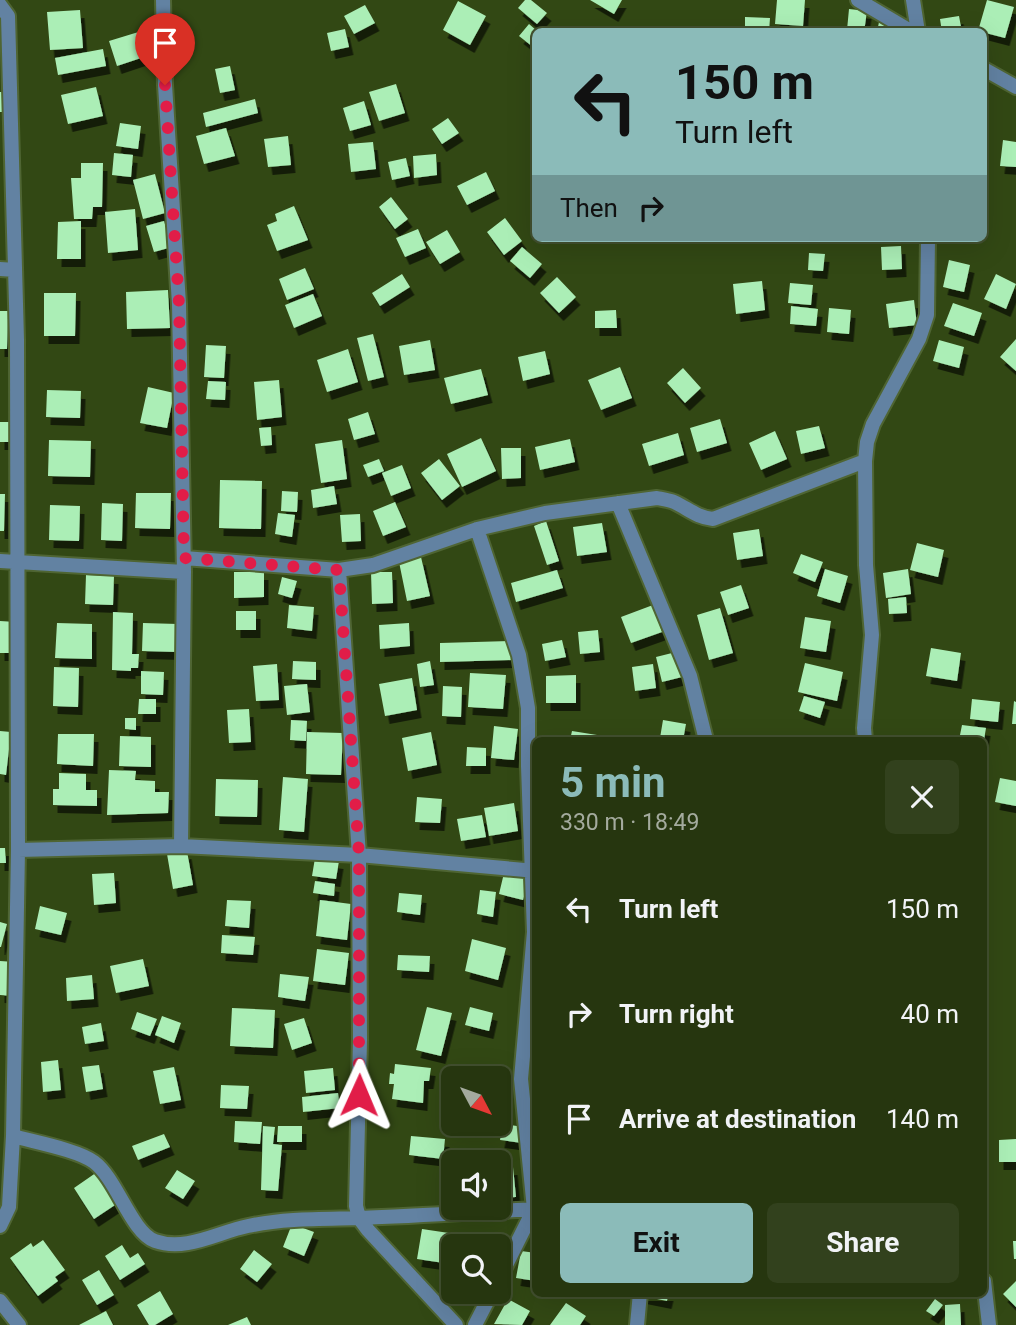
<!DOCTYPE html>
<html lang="en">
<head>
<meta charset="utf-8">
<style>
	:root { --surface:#26360f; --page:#32411d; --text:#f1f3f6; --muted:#a4ab9e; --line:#42502f; --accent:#8bbbb9 }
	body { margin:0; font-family:Roboto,sans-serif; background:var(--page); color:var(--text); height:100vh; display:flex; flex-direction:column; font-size:26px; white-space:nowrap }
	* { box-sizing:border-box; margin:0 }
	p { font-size:23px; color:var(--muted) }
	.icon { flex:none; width:38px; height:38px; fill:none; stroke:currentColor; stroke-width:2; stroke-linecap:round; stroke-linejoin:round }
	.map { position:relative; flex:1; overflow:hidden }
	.sheet { position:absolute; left:532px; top:737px; width:455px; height:560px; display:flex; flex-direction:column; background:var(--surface); border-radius:10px; box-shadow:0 7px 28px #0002,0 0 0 2px var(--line) }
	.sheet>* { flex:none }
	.banner { position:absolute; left:532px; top:28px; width:455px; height:214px; border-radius:10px; box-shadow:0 7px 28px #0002,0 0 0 2px var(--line); background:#8bbbb9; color:#111; overflow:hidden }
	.needle { width:46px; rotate:131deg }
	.tools { position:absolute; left:441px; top:1066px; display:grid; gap:14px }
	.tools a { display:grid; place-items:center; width:70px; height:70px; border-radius:10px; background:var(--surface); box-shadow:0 7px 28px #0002,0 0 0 2px var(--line); font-size:35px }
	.pin { position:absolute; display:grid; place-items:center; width:60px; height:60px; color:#fff; margin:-72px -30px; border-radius:50% 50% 50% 0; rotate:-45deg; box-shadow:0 0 7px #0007 }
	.pin .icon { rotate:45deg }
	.me { position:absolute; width:77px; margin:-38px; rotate:1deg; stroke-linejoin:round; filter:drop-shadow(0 0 5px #0008) }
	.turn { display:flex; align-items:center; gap:24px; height:147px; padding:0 28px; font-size:32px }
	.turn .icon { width:91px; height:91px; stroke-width:2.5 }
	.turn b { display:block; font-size:49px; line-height:60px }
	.then { display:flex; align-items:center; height:66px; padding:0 28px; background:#0003; gap:14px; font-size:26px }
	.round { display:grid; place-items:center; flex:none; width:74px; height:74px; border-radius:10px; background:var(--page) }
	.head { display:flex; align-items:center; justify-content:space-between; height:119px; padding:0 28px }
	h1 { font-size:42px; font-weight:700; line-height:52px; color:var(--accent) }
	.cta { display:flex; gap:14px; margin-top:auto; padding:14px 28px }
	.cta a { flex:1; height:80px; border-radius:10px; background:var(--accent); color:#111; font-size:28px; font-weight:700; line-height:80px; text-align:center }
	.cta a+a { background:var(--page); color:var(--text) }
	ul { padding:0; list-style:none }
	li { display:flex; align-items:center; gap:21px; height:105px; padding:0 28px }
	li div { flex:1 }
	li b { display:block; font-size:26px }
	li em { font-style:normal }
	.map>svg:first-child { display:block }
	.building { fill:#abeeb6; filter:url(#shadow) }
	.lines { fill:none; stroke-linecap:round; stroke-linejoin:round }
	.minor-casing { stroke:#4f6533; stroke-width:18 }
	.minor { stroke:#6282a2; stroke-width:14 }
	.route { stroke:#e11d48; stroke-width:12; stroke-dasharray:0 21.6 }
</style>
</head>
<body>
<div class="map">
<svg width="1016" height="1325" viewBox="0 0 1016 1325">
	<defs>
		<filter id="shadow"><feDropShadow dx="4.5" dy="8" stdDeviation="0" flood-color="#0009"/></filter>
	</defs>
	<rect width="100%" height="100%" fill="#324814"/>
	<path class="building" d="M525,0H531L547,13L537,24L518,8Z
		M590,0H622L614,14Z
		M777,0H805L803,26L775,24Z
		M987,0L1014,7L1005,38L978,31Z
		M458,1L486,16L470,45L443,30Z
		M365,5L375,23L354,34L344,16Z
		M849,9L867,11L864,32L847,30Z
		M80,10L83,48L50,50L47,12Z
		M959,16L962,32H942L940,19Z
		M745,17L770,18L769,32H745Z
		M879,22L899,27L898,32H877Z
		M529,24L536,30V44L533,47L519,36Z
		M345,29L349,47L331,51L327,33Z
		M145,30L153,54L117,66L109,41Z
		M103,49L106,66L58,75L55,58Z
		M230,66L235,90L220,93L215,69Z
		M396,84L405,113L379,121L369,92Z
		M96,87L103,116L68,124L61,95Z
		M0,92H4V112H0Z
		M255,99L258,113L206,127L203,113Z
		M364,101L371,125L350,131L343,108Z
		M448,118L459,133L442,144L432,129Z
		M120,123L141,126L138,149L116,146Z
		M226,128L235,156L204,164L196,136Z
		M288,136L291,165L268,167L264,139Z
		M1003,140L1016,142V167L1000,166Z
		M373,142L376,169L351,172L348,144Z
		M114,153L133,155L131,177L112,175Z
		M436,154L437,175L414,178L413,156Z
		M406,158L410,176L392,180L388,162Z
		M81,163H103L102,207H93L92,219H74L71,178H81Z
		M486,172L495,191L467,205L457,186Z
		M155,174L165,213L143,219L133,180Z
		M391,197L408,219L395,229L379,207Z
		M294,206L308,240L277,251L267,225L277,221L275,214Z
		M135,209L138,250L108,253L105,212Z
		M505,218L522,241L504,255L487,232Z
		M81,221V259H57L58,222Z
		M164,221L172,247L154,252L146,226Z
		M418,229L426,248L405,257L396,238Z
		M447,230L460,252L440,264L426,242Z
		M901,246L902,269L882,270L881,247Z
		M522,247L542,264L530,278L510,261Z
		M809,253L825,254L823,271L808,270Z
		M949,260L970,265L964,292L943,287Z
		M305,268L314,289L287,300L279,279Z
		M402,274L410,287L380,306L372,293Z
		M996,274L1016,284L1006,309L984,299Z
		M557,277L576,297L559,313L540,293Z
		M762,281L765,310L736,314L733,284Z
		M790,283L813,285L811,305L788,303Z
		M168,290L170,328L127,329L126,292Z
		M44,293H76L75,336H44Z
		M313,294L322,316L294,328L285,305Z
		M914,300L917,325L889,328L886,304Z
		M953,303L982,313L974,336L944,326Z
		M791,306L818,309L816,326L790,324Z
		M829,308L851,310L849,334L827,332Z
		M616,310L617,328H595V311Z
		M0,311H8L7,349H0Z
		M373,334L384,377L368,381L357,338Z
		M1016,339V371L1000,357Z
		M430,340L435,370L404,375L399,346Z
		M939,340L964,347L959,368L933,361Z
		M206,345L226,346L224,378L204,377Z
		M348,349L358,382L327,392L317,360Z
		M545,351L550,374L523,381L518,357Z
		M620,367L632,398L601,410L588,380Z
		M683,368L701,388L685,403L667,383Z
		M481,369L488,395L451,404L444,378Z
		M279,380L282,417L257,420L254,382Z
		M208,381L226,382L225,400L206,399Z
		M148,387L174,393L167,428L140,423Z
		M47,390L81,391L80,418L46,417Z
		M368,412L375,434L354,440L348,419Z
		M720,419L727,443L697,452L690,428Z
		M0,422H11L10,442H0Z
		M819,426L825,448L801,454L796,431Z
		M271,427L272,445L261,446L259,428Z
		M775,431L787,459L761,470L749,443Z
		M678,433L684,455L649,466L642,444Z
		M481,438L496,471L462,487L447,454Z
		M570,439L575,462L540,470L535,447Z
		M49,440L91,441L90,477L48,476Z
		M342,440L347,479L321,483L315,444Z
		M501,448H521V478L502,479Z
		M379,459L384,471L368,477L363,465Z
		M439,459L460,486L442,500L421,473Z
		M402,465L411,488L391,496L382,473Z
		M220,480L262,481L261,529L219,528Z
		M334,486L337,504L313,508L311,490Z
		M282,491L298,492L297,512L281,511Z
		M136,493H171L170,529L135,528Z
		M0,494H5L4,531H0Z
		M395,502L406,527L383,536L373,511Z
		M102,503L123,504L122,541L101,540Z
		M50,505L80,506L79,541L49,540Z
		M278,513L295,515L292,537L275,534Z
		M360,514L361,541L342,542L340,515Z
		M546,521L559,561L547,565L534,526Z
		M602,523L607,552L577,556L573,527Z
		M759,529L763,556L737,560L733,533Z
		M917,543L944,550L938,577L910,570Z
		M801,554L823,562L815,582L793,573Z
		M421,557L430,596L407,601L399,562Z
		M825,569L848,576L840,603L817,596Z
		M908,569L911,594L886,598L883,573Z
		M557,570L563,588L516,602L511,583Z
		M234,572H264V597L234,598Z
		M371,572H392L393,603L372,604Z
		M86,575L114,576L113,605L85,604Z
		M282,577L297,581L292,598L278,594Z
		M741,585L749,608L728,615L720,592Z
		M906,597L907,613L889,614L888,599Z
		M289,605L314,607L312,631L287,628Z
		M653,605L662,632L631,643L621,617Z
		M720,608L733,653L709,660L697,615Z
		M236,611H256V630H236Z
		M113,612L133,613L132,654H139L138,668H131V671L112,670Z
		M805,617L831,621L826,652L800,648Z
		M0,621L16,622L14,653H0Z
		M57,623L92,624V659L55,658Z
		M143,623L178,624L177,652L142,651Z
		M409,623L410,646L380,649L379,625Z
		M598,630L600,652L580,654L578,632Z
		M562,640L566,657L545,661L542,644Z
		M512,641V660L440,662V643Z
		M931,648L961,653L957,681L926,676Z
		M676,652L682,677L662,682L656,657Z
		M293,661L316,662V680L292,679Z
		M430,661L434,685L420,687L417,664Z
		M805,663L843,672L837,701L798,692Z
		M277,664L279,700L256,701L253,666Z
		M653,664L656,688L635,691L632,667Z
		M54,667L79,668L78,707L53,706Z
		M141,671L164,672L163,695L141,694Z
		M470,673L506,675L503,709L468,707Z
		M576,675V703H546V676Z
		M412,678L417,710L385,716L379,684Z
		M307,684L310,712L287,715L284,686Z
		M443,686L462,687L461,717L442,716Z
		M804,696L825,702L820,718L799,711Z
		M139,699H156V714H138Z
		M972,699L1000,702L998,722L970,719Z
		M1014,701L1016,702V724H1012Z
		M249,709L251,742L229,743L227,710Z
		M125,718H136V730L125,729Z
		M291,720L307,721L306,741L290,740Z
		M663,720L686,724L683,740L660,738Z
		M962,725L986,728L984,740H959Z
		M494,726L518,729L514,760L491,758Z
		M0,731L11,732L6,775L0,774Z
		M572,731L597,735V740H570Z
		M307,732L343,733L341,775L306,774Z
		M431,732L437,765L408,771L402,738Z
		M58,734H94L93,766L57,764Z
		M120,736L151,737V767L119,766Z
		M467,747L486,748V766H466Z
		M109,770L136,771L135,780L155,781V792H169L168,813L107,815Z
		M59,773L86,774V790H97V806L53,805V789H59Z
		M283,777L308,779L304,832L279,830Z
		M1000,778L1016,781V806L995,802Z
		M216,779L258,780L257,817L215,816Z
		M417,797L442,799L440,823L415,822Z
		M514,803L518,831L489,836L484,808Z
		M482,815L486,837L461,841L457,819Z
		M0,848H5L6,863H0Z
		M187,851L193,885L173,889L167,854Z
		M315,858L339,861L336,879L312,876Z
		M114,873L116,903L94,905L92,874Z
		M504,873L529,879L523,900L499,894Z
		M315,881L335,884L334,896L313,893Z
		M480,890L496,892L493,917L477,914Z
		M399,893L422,895L420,915L397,912Z
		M227,900L251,901L249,928L225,926Z
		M320,900L351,904L347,940L316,936Z
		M40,906L67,913L61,935L35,929Z
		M0,922L7,924L1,947H0Z
		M222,935L255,937L253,955L221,953Z
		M472,939L506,948L498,980L465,971Z
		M317,949L349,953L345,985L313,981Z
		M398,955L430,956L429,972L397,970Z
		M143,959L149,986L116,993L110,966Z
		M0,961L15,962L13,996L0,995Z
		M280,974L309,977L305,1001L278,997Z
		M92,975L94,999L67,1001L66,978Z
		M427,1007L452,1013L441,1056L416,1050Z
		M470,1007L493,1013L489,1031L465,1025Z
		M232,1008L275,1010L273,1048L230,1046Z
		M137,1012L157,1019L150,1036L131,1029Z
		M162,1016L181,1023L174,1043L155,1035Z
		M304,1018L312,1043L292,1050L284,1024Z
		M101,1023L104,1041L85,1044L82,1027Z
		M58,1060L61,1090L43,1092L41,1062Z
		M395,1064L431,1068L429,1081H424L423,1103L392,1099L394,1084H389L390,1073L394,1074Z
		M99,1065L103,1089L86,1092L82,1067Z
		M174,1067L181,1100L160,1104L153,1071Z
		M333,1068L335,1090L306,1093L304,1071Z
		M458,1071L485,1077L484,1078H456Z
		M221,1085L249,1086L247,1109L220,1108Z
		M338,1093L340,1108L303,1112L302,1097Z
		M235,1121L262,1122L260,1144L234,1142Z
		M503,1124L524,1127L522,1143L500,1140Z
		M263,1126L275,1127L273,1144L282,1145L278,1191L261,1190Z
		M278,1126H302V1142H277Z
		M164,1134L170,1147L138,1160L132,1146Z
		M411,1136L445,1139L443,1159L409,1155Z
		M1016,1139V1162H999V1140Z
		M513,1167L516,1197L499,1198V1168Z
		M100,1170L121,1201L94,1219L74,1188Z
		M177,1170L195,1181L183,1199L165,1188Z
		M450,1189L453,1190V1208L447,1209Z
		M292,1224L314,1232L304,1256L283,1247Z
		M422,1229L449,1233L444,1263L417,1259Z
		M43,1240L65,1270L55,1277L58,1281L38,1296L10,1258L31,1243L33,1247Z
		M471,1240L496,1245V1246H470Z
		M1013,1241H1016V1259H1014Z
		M122,1245L130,1258L138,1253L145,1264L120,1280L105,1256Z
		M254,1250L272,1264L257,1282L240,1269Z
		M521,1251L536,1253V1281L516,1278Z
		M99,1270L114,1295L97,1305L82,1280Z
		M1016,1281V1307L1003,1294Z
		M160,1291L173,1314L155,1325H149L137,1305Z
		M643,1293H669L667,1301L642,1296Z
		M508,1299L530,1311L522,1325L494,1324Z
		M935,1299L943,1305L934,1316L926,1311Z
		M566,1303L586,1316L580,1325H550Z
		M960,1304L961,1325H945V1305Z
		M106,1311L113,1325H79Z
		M247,1317L251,1325H228Z"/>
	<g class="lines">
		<defs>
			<path id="minor" d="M163,0L165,85L179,304L184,572L181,846
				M858,0L912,32
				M913,0L918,32
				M0,5L8,16L17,340L18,850L13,1136L9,1207L0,1226
				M984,69L1016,87
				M0,269L15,270
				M618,503L690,676L706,740
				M477,529L519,655L528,708V766L534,932L521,1079L534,1209L499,1279
				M184,558L339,570L373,565L477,529L545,513L657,498C662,499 669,500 674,502C689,509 696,517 713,519L865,461
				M0,561L184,572
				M339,570L359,855L360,1040L356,1206L359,1218L368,1230L456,1325
				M865,740L864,728L872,635L866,565L865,461L867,442L873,424L919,339L927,315L928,238
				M18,850L181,846L359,855L536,871
				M13,1136C34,1142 78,1150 94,1162C117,1179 131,1232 155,1241C186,1252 218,1232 248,1226C285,1218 322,1219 360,1218C418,1216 477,1212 536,1209
				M984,1281L989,1325
				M0,1301L19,1325
				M475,1325L492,1292
				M637,1325L640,1293"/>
		</defs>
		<use href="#minor" class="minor-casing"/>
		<use href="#minor" class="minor"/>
	</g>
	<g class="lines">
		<path class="route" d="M165,85L179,304L184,558L339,570L359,855V1095"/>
	</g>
</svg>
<div class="tools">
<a><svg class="needle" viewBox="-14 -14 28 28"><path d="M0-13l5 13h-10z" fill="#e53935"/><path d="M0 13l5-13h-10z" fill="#a4ab9e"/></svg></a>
<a><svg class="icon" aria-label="sound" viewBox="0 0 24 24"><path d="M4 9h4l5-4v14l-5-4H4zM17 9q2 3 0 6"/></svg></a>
<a><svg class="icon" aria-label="search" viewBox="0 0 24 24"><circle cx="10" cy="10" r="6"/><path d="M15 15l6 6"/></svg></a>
</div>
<div class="pin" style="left:165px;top:85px;background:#d93025"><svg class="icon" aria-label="arrive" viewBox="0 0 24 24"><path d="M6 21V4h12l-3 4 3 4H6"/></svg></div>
<svg class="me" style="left:359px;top:1095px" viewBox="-20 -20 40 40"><path d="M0-17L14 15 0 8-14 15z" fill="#e11d48" stroke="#fff" stroke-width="4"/></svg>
<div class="banner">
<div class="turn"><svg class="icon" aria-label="left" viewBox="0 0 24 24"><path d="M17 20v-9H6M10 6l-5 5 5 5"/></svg><div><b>150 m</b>Turn left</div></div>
<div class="then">Then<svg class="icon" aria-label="right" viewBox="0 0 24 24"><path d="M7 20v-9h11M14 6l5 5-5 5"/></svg></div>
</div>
<section class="sheet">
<div class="head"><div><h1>5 min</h1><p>330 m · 18:49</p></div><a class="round"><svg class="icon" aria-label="close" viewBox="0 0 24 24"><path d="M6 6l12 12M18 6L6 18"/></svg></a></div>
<ul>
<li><svg class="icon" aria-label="left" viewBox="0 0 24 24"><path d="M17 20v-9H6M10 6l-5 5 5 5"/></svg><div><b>Turn left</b></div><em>150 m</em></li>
<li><svg class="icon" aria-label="right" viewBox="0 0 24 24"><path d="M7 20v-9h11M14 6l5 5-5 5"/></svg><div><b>Turn right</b></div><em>40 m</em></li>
<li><svg class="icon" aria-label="arrive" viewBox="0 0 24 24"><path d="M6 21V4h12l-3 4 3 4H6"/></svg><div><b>Arrive at destination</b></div><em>140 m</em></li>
</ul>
<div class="cta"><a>Exit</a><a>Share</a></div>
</section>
</div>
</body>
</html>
